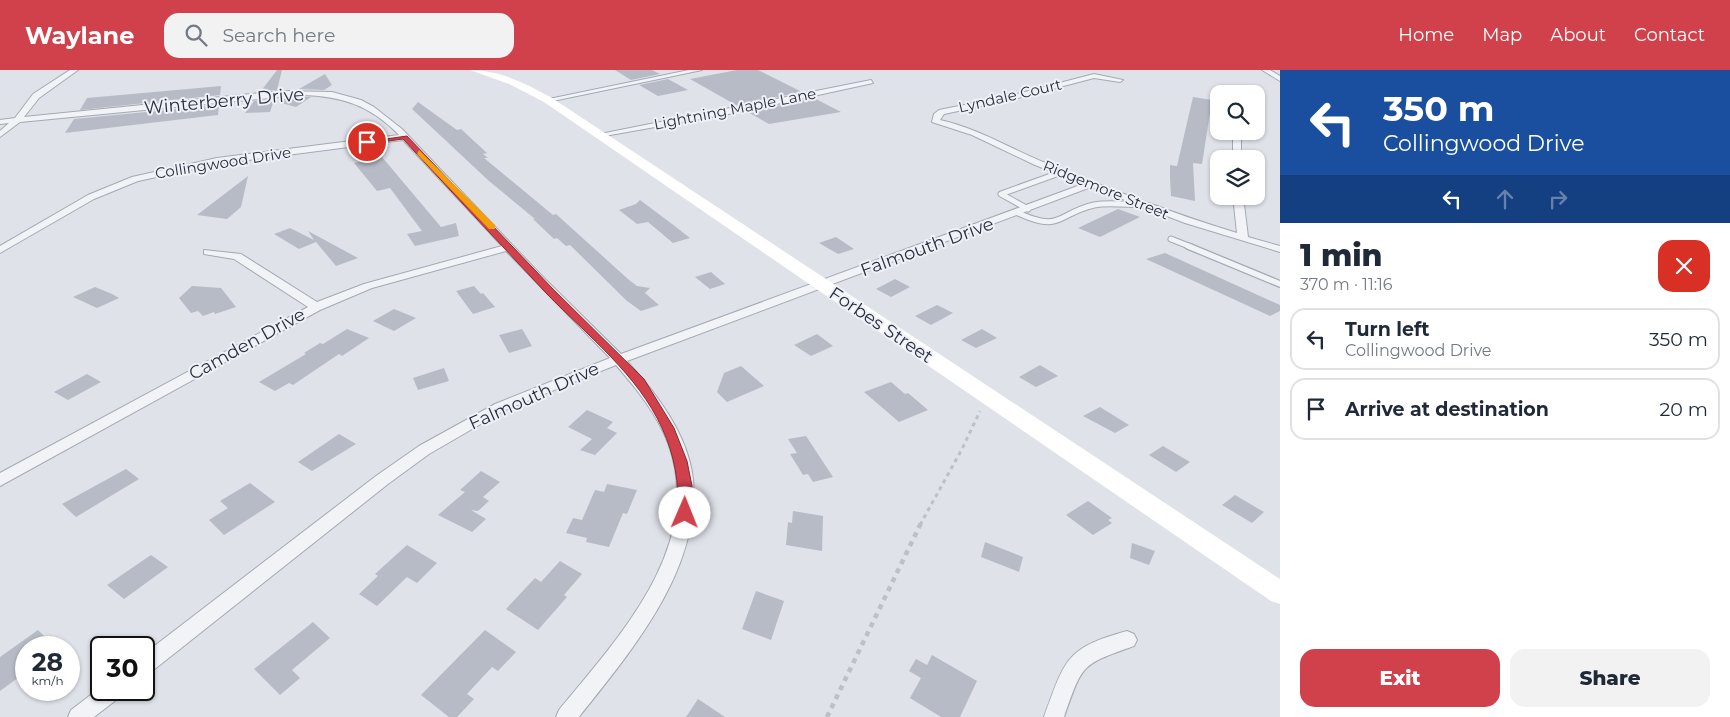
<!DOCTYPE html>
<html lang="en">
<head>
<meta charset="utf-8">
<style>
	:root { --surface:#fff; --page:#f2f2f3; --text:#1f2937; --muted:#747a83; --line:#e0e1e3; --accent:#d1414c }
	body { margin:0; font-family:Montserrat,sans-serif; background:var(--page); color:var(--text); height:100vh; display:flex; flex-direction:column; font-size:19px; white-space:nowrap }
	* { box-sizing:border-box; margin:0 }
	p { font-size:16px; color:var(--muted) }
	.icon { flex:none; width:28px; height:28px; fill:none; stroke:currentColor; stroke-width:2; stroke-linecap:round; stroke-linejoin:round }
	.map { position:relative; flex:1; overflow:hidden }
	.details { display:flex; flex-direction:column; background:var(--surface); width:450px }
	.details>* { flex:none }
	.guide { background:#1a4fa0; color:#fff; overflow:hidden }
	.tools { position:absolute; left:1210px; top:15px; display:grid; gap:10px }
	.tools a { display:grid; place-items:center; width:55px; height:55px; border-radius:10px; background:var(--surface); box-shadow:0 1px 4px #0004; font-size:25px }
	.speed { position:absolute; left:15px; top:566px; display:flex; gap:10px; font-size:25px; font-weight:700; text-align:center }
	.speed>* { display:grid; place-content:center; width:65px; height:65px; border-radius:50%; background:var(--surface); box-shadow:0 1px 4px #0004; line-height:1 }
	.speed small { font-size:12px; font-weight:400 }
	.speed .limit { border:2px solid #111; border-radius:8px; background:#fff; color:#111 }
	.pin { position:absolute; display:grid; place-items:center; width:42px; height:42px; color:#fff; margin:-21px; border:2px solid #fff; border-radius:50%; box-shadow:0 1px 5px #0007 }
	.me { position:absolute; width:55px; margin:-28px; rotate:1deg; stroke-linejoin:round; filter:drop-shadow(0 0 4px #0008) }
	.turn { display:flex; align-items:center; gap:18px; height:105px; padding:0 20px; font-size:22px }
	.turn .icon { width:65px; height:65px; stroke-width:2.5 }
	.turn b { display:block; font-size:35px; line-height:42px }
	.lanes { display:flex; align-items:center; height:48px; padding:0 20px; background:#0003; justify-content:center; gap:25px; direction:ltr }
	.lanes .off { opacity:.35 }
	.round { display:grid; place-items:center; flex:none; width:52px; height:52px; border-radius:15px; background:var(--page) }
	.headline { display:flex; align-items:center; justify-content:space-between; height:85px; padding:0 20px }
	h1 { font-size:30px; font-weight:800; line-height:38px }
	.cta { display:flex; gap:10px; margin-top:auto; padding:10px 20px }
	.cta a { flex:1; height:58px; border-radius:15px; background:var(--accent); color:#fff; font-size:20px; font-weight:800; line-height:58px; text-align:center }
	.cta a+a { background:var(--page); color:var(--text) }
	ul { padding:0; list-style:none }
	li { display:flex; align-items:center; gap:15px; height:62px; margin:0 10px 8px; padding:0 10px; border:2px solid var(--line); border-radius:15px }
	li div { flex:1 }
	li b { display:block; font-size:19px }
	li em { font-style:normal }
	header { display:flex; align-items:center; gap:30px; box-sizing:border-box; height:70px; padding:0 25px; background:var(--accent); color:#fff }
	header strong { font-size:24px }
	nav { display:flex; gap:28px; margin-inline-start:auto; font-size:18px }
	.search { width:350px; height:45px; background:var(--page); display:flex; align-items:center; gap:12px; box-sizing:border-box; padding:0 18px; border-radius:15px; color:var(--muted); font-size:19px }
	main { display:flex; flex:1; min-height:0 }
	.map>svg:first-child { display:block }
	.building { fill:#b6bbc6 }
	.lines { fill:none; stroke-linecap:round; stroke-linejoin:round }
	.lane-far1-casing { stroke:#a4a9b3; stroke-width:7 }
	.lane-casing { stroke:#a4a9b3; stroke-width:8 }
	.street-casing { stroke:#a4a9b3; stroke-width:2 }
	.path-far1 { stroke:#bdc0c7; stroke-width:3; stroke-dasharray:4 4; stroke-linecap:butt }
	.path { stroke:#bdc0c7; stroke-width:4.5; stroke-dasharray:5 5; stroke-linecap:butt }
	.lane-far1 { stroke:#f2f3f7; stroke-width:5 }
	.lane { stroke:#f2f3f7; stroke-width:5.5 }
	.street { fill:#f2f3f7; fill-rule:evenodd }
	.secondary { fill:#fff; fill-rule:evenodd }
	.route { fill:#d1414c; stroke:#882a31 }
	.slow { fill:#f59e0b }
	.labels { text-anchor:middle; stroke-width:4; stroke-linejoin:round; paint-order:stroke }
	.far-street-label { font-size:15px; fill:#282f40; stroke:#eff1f6 }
	.street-label { font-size:18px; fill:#282f40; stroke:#eff1f6 }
</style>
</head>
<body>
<header>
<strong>Waylane</strong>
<div class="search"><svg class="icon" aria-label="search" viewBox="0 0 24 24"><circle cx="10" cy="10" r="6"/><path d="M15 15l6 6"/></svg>Search here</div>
<nav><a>Home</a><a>Map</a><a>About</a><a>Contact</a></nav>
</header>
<main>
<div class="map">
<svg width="1280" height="647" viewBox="0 0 1280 647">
	<rect width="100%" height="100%" fill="#dfe2e9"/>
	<path class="building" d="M277,0H282L277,20L261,21Z
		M615,0H652L660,4L631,10Z
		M737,0H758L802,22L736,35L690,9Z
		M325,4L332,15L324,20L299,19Z
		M668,9L688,20L658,26L639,15Z
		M221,16L220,25L80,40L87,28Z
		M301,27H311L296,37L278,32L283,29Z
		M1193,27L1212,30L1202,94L1193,93L1195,131L1171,126L1170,108V95L1177,96Z
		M814,28L841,42L769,54L748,42Z
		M274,30L270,42L245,43L254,31Z
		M418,32L457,60L461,59L487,83L483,84L488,88H484L553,145L556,144L629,210L637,216L650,218L645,223L659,235L641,241L627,231L570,175L566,176L557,168L554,169L533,149H535L489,111L412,39Z
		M219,35L218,45L65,63L74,49Z
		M382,87L441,157L456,153L459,166L415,176L407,164L422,161L390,118L377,121L354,93Z
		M248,106L241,137L227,149L197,145Z
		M640,130L676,157L690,168L673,173L648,152L637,154L619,140L636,134Z
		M1118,139L1140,147L1100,167L1078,158Z
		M290,158L314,170L308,161L358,188L336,196L316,172L299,179L274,164Z
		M836,167L854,179L838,184L819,173Z
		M1165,183L1280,235V241L1270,246L1146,189Z
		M711,202L725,214L710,219L695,207Z
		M895,209L910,217L891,227L876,219Z
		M192,216L221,218L236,237L215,244L214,242L203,246L198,241L191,243L179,228Z
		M474,216L481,224L483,223L495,237L473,244L456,221Z
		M95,217L112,224L119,228L97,238L73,227Z
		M937,235L953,243L931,255L915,246Z
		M394,239L416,248L394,261L373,251Z
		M347,259L369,268L342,286L339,284L293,315L289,313L275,321L259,312L306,284L304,283L320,273L323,274Z
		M522,259L532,276L509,283L499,265Z
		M982,259L997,268L976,278L961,270Z
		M817,264L833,276L811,286L794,275Z
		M1040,295L1058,306L1036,317L1019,307Z
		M741,296L764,316L727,332L717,322L724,303Z
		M444,298L449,311L418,320L413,308Z
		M87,304L101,312L68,330L54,322Z
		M891,312L905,324L908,323L928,340L899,352L864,322Z
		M1100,337L1129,355L1115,363L1083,346Z
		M587,340L613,352L607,358L617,363L595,385L580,380L592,369L568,357Z
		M339,364L356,374L312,401L298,392Z
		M806,366L833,407L813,412L808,404L803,405L790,384L797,383L788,369Z
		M1163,376L1190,392L1176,402L1149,385Z
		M126,399L139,409L76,447L62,434Z
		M481,401L500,412L483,427L489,431L478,441L471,440L486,449L472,462L438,445L465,422L460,420Z
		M250,413L275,432L224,465L209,450L228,438L220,431Z
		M607,414L637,420L627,444L623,443L609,477L586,472L587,468L566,463L573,448L582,450L595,420L604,422Z
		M1235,425L1264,442L1252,453L1222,435Z
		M1088,431L1112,448L1108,450L1112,453L1093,465L1066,445Z
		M793,441L823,446L822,481L786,475L788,452L792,453Z
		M985,472L1023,487L1019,502L981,487Z
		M1132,473L1155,481L1149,495L1130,488Z
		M407,475L437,493L417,513L407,507L377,536L359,524L378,506L375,504Z
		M151,485L168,497L124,529L107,515Z
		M560,491L582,504L564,525L567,527L538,560L506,539L535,508L541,512Z
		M756,521L784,531L771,570L742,559Z
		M313,552L330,568L292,600L300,608L280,625L254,599Z
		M38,560L56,578H26V602L0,621V587Z
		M485,560L516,582L498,601L492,597L467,624L474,629L457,647H449L421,625Z
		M932,585L977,611L960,647H941L910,628L921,608L909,601L916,589L927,595Z
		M698,629L725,647H686Z"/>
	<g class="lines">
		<defs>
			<path id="lane-far1" d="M1028,139L1001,124L1062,102
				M1018,143C1062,163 1056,144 1094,135C1109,132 1129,135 1145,135
				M1171,169L1191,177"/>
			<path id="lane" d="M1188,176L1280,214"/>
			<path id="street" d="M70,0H78L39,28L24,47L282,21L332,22L361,30L374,37L402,59L540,204L621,284L1083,114L1035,95L972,65L932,52L934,44L939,40L1009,26L1094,4L1123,10L1120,12L1094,8L1010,30L944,44L940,50C977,58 1009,78 1043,92C1107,118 1171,143 1237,163L1233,126H1243L1248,167L1280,176V182L1185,153L1091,117L627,291C656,323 688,364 693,409C701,500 632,580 579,647H556L559,640C619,567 706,475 668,373C657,344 636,318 616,295L505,340L429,384L388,414L151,602L144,605V584L376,406L419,376L495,334L610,288L506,181L372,218L320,240L0,416V403L308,237L234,189L204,184V180L241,184L317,232L364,214L502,176L403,70L217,94L138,111L94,129L0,183V176L88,125L132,107L217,88L399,65C370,35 342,26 301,25L20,52L0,67V61L9,53L0,54V50L15,48L33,24Z
				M689,0H702L548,32L544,30Z
				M1262,0H1270L1280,6V11Z
				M871,10L873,13L745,41L599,67L595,65Z
				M1233,61H1241V89H1233Z
				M1127,561L1134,564L1137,570L1134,576C1081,595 1083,593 1064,647H1044C1065,590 1065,578 1127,561Z
				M101,617V620H123L120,627L94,647H68L71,640Z"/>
		</defs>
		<use href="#lane-far1" class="lane-far1-casing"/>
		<use href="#lane" class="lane-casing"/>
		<use href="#street" class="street-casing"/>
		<path class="path-far1" d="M920,455L962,379L980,341"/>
		<path class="path" d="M827,647L921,453"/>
		<use href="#lane-far1" class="lane-far1"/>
		<use href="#lane" class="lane"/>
		<use href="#street" class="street"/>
		<path class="secondary" d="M470,0C500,0 526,14 552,28L1280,509V534L1271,531L544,32L509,14Z"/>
	</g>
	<path class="route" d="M407,66L554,220L644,309L674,358L687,391L692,416L690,446H680L678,443C679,413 675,386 662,358C638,305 588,266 547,224C499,173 451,121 403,69L367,74L364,72Z"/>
	<path class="slow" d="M419,80L495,155V159H489L417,84Z"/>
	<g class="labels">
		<g class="far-street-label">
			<text transform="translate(1010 26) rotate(-13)" y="5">Lyndale Court</text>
			<text transform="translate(735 39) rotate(-11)" y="5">Lightning Maple Lane</text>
			<text transform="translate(223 93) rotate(-9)" y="5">Collingwood Drive</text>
			<text transform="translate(1106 120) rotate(22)" y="5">Ridgemore Street</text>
		</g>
		<g class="street-label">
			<text transform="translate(224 31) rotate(-5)" y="6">Winterberry Drive</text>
			<text transform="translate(927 177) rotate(-20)" y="6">Falmouth Drive</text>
			<text transform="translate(881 255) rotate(34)" y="6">Forbes Street</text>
			<text transform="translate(247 274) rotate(-29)" y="6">Camden Drive</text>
			<text transform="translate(534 326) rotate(-24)" y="6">Falmouth Drive</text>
		</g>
	</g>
</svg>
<div class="tools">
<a><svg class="icon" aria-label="search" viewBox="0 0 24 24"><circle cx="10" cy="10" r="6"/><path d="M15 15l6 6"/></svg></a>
<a><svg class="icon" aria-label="layers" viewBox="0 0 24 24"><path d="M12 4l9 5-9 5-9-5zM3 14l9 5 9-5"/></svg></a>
</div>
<div class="speed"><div>28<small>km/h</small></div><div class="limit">30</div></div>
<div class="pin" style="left:367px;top:72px;background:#d93025"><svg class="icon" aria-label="arrive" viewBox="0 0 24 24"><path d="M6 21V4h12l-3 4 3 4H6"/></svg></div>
<svg class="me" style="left:685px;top:443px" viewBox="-20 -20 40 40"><circle r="19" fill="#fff"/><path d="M0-13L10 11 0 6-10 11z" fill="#d1414c"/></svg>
</div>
<section class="details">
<div class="guide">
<div class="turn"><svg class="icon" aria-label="left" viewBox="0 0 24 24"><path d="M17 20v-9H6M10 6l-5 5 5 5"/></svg><div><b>350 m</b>Collingwood Drive</div></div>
<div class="lanes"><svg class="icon" aria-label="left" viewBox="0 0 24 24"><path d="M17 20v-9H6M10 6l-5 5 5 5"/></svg><svg class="icon off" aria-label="ahead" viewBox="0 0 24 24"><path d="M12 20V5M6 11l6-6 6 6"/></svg><svg class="icon off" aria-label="right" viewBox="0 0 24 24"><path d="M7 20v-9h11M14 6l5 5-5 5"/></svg></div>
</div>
<div class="headline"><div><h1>1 min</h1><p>370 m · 11:16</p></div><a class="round" style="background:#d93025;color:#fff"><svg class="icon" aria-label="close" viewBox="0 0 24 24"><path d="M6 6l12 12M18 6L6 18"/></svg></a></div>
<ul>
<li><svg class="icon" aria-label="left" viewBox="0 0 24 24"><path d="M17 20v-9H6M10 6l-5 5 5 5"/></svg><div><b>Turn left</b><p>Collingwood Drive</p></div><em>350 m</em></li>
<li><svg class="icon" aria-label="arrive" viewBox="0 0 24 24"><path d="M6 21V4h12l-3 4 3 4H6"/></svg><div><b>Arrive at destination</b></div><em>20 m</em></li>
</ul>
<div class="cta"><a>Exit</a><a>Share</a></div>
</section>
</main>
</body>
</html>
